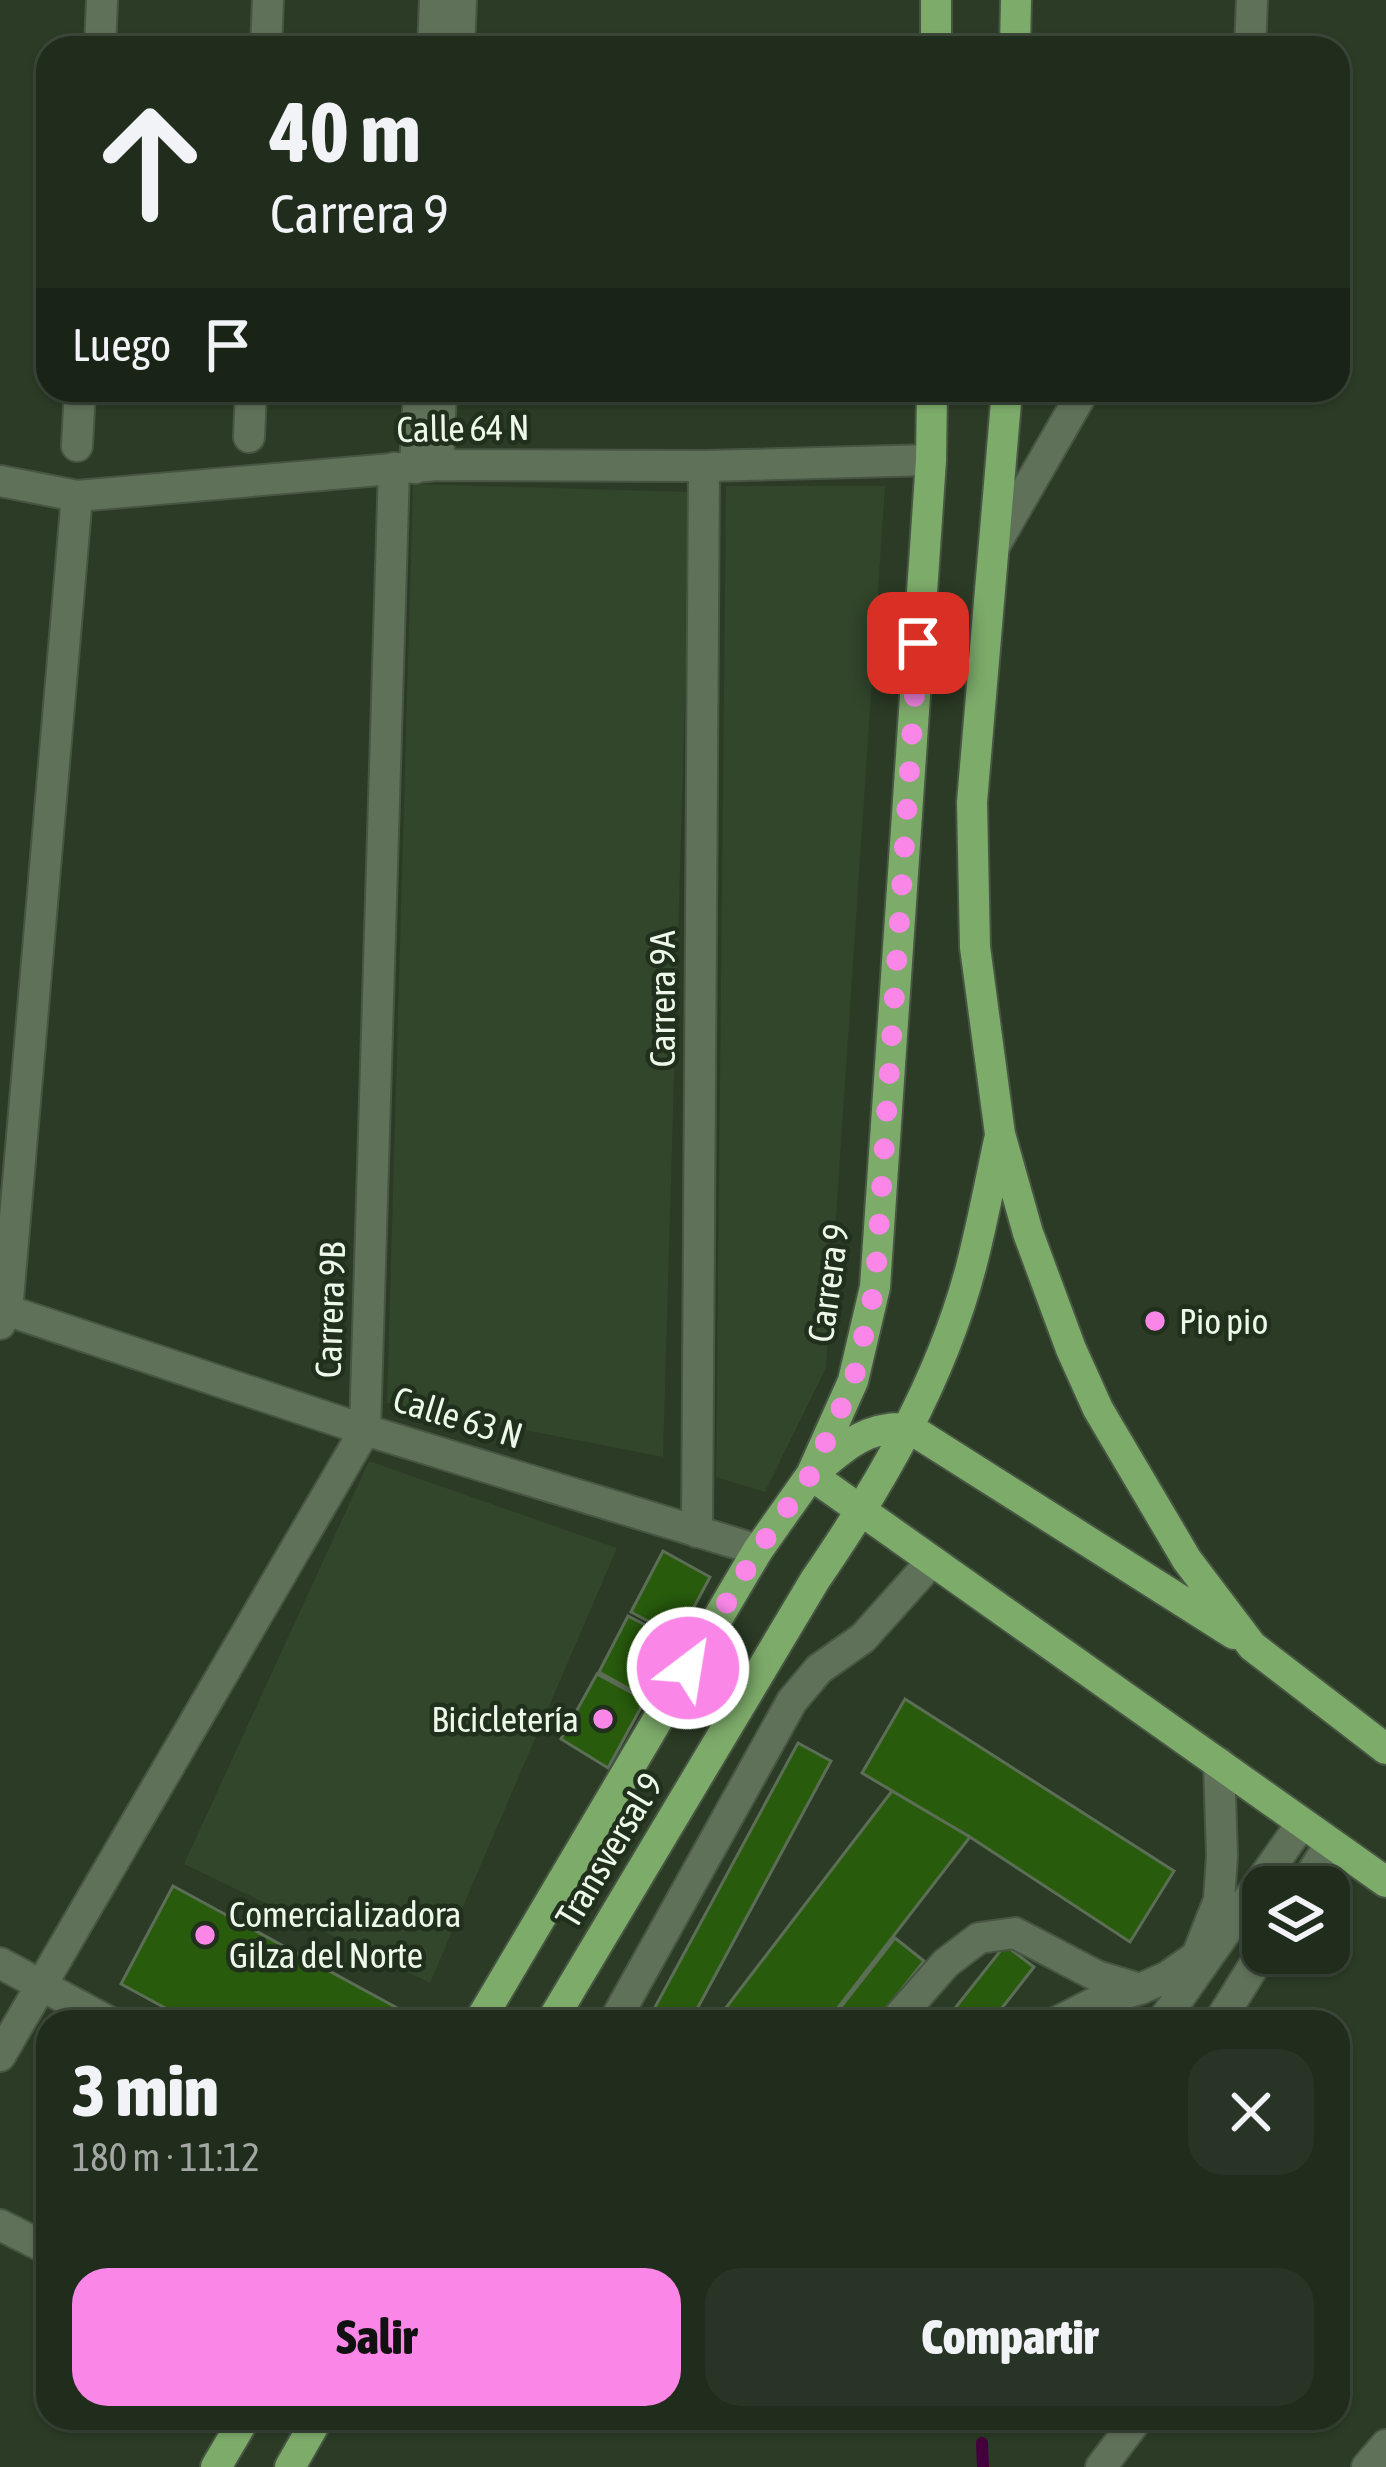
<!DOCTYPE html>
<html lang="es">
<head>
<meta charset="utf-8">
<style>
	:root { --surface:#202c1c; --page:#283425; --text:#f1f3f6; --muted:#a2a7a3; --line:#3d483b; --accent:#fa87e7 }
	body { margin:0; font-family:"Asap Condensed",sans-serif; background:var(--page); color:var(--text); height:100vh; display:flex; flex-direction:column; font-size:45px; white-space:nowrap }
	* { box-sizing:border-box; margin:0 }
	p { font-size:39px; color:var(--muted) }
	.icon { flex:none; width:66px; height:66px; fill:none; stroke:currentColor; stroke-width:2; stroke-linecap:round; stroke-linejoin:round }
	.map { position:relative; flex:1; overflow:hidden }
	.panel { position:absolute; left:36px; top:2010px; width:1314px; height:420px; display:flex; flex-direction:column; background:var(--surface); border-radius:36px; box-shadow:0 3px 9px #0004,0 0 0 3px var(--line) }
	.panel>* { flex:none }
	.banner { position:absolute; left:36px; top:36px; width:1314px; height:366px; border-radius:36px; box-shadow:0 3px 9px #0004,0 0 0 3px var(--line); background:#202c1c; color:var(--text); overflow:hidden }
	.tools { position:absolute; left:1242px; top:1866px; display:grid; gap:24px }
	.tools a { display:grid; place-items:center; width:108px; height:108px; border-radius:24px; background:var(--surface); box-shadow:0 3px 9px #0004,0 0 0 3px var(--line); font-size:60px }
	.pin { position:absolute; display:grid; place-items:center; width:102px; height:102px; color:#fff; margin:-51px; border-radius:24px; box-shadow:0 6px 18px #0006 }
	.me { position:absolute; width:132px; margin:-66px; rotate:31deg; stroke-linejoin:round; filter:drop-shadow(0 0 9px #0008) }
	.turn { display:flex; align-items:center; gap:42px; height:252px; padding:0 36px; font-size:54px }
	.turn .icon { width:156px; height:156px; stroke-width:2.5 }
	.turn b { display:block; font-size:84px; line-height:102px }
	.then { display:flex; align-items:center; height:114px; padding:0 36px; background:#0003; gap:24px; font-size:45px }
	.round { display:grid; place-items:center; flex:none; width:126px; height:126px; border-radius:36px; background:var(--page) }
	.headline { display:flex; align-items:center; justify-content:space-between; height:204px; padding:0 36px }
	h1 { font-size:72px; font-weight:800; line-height:90px }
	.button { display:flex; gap:24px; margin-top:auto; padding:24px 36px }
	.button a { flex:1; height:138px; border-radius:36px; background:var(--accent); color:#111; font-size:48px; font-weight:800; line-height:138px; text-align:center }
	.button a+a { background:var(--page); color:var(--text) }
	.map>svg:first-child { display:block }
	.built { fill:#32462b }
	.green { fill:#76496e }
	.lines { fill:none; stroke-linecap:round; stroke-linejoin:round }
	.stream { stroke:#43003c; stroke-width:12 }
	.building { fill:#285c0c; stroke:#5c6e56; stroke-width:3 }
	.minor-casing { stroke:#475543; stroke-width:34 }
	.major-casing { stroke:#475543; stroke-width:34 }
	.minor { stroke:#607159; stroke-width:30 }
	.major { stroke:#7dab6a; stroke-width:30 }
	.route { stroke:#fa87e7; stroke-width:21; stroke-dasharray:0 37.8 }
	.poi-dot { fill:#fa87e7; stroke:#21301c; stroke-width:4.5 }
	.labels { text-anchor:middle; stroke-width:9; stroke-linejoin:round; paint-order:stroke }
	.street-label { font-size:36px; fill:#edf7ea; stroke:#21301c }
	.poi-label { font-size:36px; fill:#edf7ea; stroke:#21301c; text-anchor:start }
</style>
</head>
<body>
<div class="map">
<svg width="1386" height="2467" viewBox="0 0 1386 2467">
	<rect width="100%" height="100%" fill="#2b3b25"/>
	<path class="built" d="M413,484L691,492L663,1457L387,1403Z
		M726,486H885L826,1368L765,1492L716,1477Z
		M369,1461L617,1548L430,1983L184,1864Z"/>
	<path class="green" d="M571,390H688V398H571Z"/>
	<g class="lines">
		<path class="stream" d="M982,2443L983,2467"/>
	</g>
	<path class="building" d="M663,1551L710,1577L678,1637L631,1612Z
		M628,1616L676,1641L646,1698L599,1672Z
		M597,1674L645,1700L608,1768L561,1739Z
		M905,1699L1174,1871L1130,1942L970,1837L862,1773Z
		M798,1743L831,1761L690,2022H647Z
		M892,1791L970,1837L827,2022H715Z
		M173,1886L423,2022H191L121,1984Z
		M895,1938L924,1961L876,2022H829Z
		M1005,1945L1034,1967L991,2022H944Z"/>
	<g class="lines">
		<defs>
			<path id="minor" d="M100,48L102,0
				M266,48L268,0
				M433,48L435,0
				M459,48L461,0
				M1250,48L1252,0
				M249,437L251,390
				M77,446L80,390
				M438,465L441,390
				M415,468L419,390
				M0,481L77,496L438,465L704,466L931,460
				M996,543L1084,390
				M0,1308L365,1430L758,1550
				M0,1324L7,1311L77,496
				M697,1532L704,466
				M1303,1887L1331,1843
				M0,1963L109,2022
				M614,2022L792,1701L819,1669L863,1638L932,1561
				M894,2022L946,1963L979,1938L1015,1933L1097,1976L1140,1989L1167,1977L1197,1956L1219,1900L1222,1856L1219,1763
				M1057,2022L1094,2003L1140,1989
				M1162,2022L1302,1823
				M1219,2022L1263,1951
				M0,2056L365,1430L394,468
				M0,2225L48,2249
				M1101,2467L1138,2418
				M1367,2467L1386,2445"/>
			<path id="major" d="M936,48V0
				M1015,48L1016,0
				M1007,390L972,802L975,947L1000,1134L1028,1233L1071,1349L1098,1409L1187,1560L1252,1646L1386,1749
				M816,1471C846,1445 867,1426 909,1428L1234,1634
				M811,1475L1386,1882
				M479,2022L758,1550L811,1475L853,1381L875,1287L931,460L932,390
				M551,2022L815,1580C881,1484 941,1381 971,1267C982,1225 990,1182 999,1140
				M216,2467L245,2418
				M290,2467L318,2418"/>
		</defs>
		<use href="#minor" class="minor-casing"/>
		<use href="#major" class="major-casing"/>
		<use href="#minor" class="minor"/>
		<use href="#major" class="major"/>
	</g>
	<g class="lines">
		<path class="route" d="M688,1668L758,1550L811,1474L853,1382L875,1287L918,643"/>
	</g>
	<g class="poi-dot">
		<circle cx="1155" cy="1321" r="12"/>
		<circle cx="603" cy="1719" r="12"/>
		<circle cx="205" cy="1935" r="12"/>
	</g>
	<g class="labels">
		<g class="street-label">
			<text transform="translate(463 428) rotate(-1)" y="13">Calle 64 N</text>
			<text transform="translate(662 999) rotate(-90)" y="13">Carrera 9A</text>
			<text transform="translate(828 1283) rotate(-82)" y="13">Carrera 9</text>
			<text transform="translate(330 1310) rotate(-88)" y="13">Carrera 9B</text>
			<text transform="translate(458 1417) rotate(17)" y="13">Calle 63 N</text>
			<text transform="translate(609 1850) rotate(-59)" y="13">Transversal 9</text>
		</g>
		<g class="poi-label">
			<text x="1179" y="1334">Pio pio</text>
			<text x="579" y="1732" text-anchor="end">Bicicletería</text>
			<text x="229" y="1927">Comercializadora<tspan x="229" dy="41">Gilza del Norte</tspan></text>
		</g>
	</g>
</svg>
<div class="tools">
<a><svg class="icon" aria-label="layers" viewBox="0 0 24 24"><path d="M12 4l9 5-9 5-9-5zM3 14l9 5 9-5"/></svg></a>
</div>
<div class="pin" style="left:918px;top:643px;background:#d93025"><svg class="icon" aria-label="arrive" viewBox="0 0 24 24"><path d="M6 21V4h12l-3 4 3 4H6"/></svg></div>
<svg class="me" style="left:688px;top:1668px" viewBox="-20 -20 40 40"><circle r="17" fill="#fa87e7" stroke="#fff" stroke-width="3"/><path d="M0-11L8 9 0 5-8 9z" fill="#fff"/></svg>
<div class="banner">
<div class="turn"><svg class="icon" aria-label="ahead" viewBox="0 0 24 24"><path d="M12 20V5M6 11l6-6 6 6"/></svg><div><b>40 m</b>Carrera 9</div></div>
<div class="then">Luego<svg class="icon" aria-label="arrive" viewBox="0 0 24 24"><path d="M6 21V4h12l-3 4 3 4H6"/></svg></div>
</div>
<section class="panel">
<div class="headline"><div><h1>3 min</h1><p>180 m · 11:12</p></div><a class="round"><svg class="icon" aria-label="close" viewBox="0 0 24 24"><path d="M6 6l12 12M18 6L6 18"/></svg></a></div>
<div class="button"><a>Salir</a><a>Compartir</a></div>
</section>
</div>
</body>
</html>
